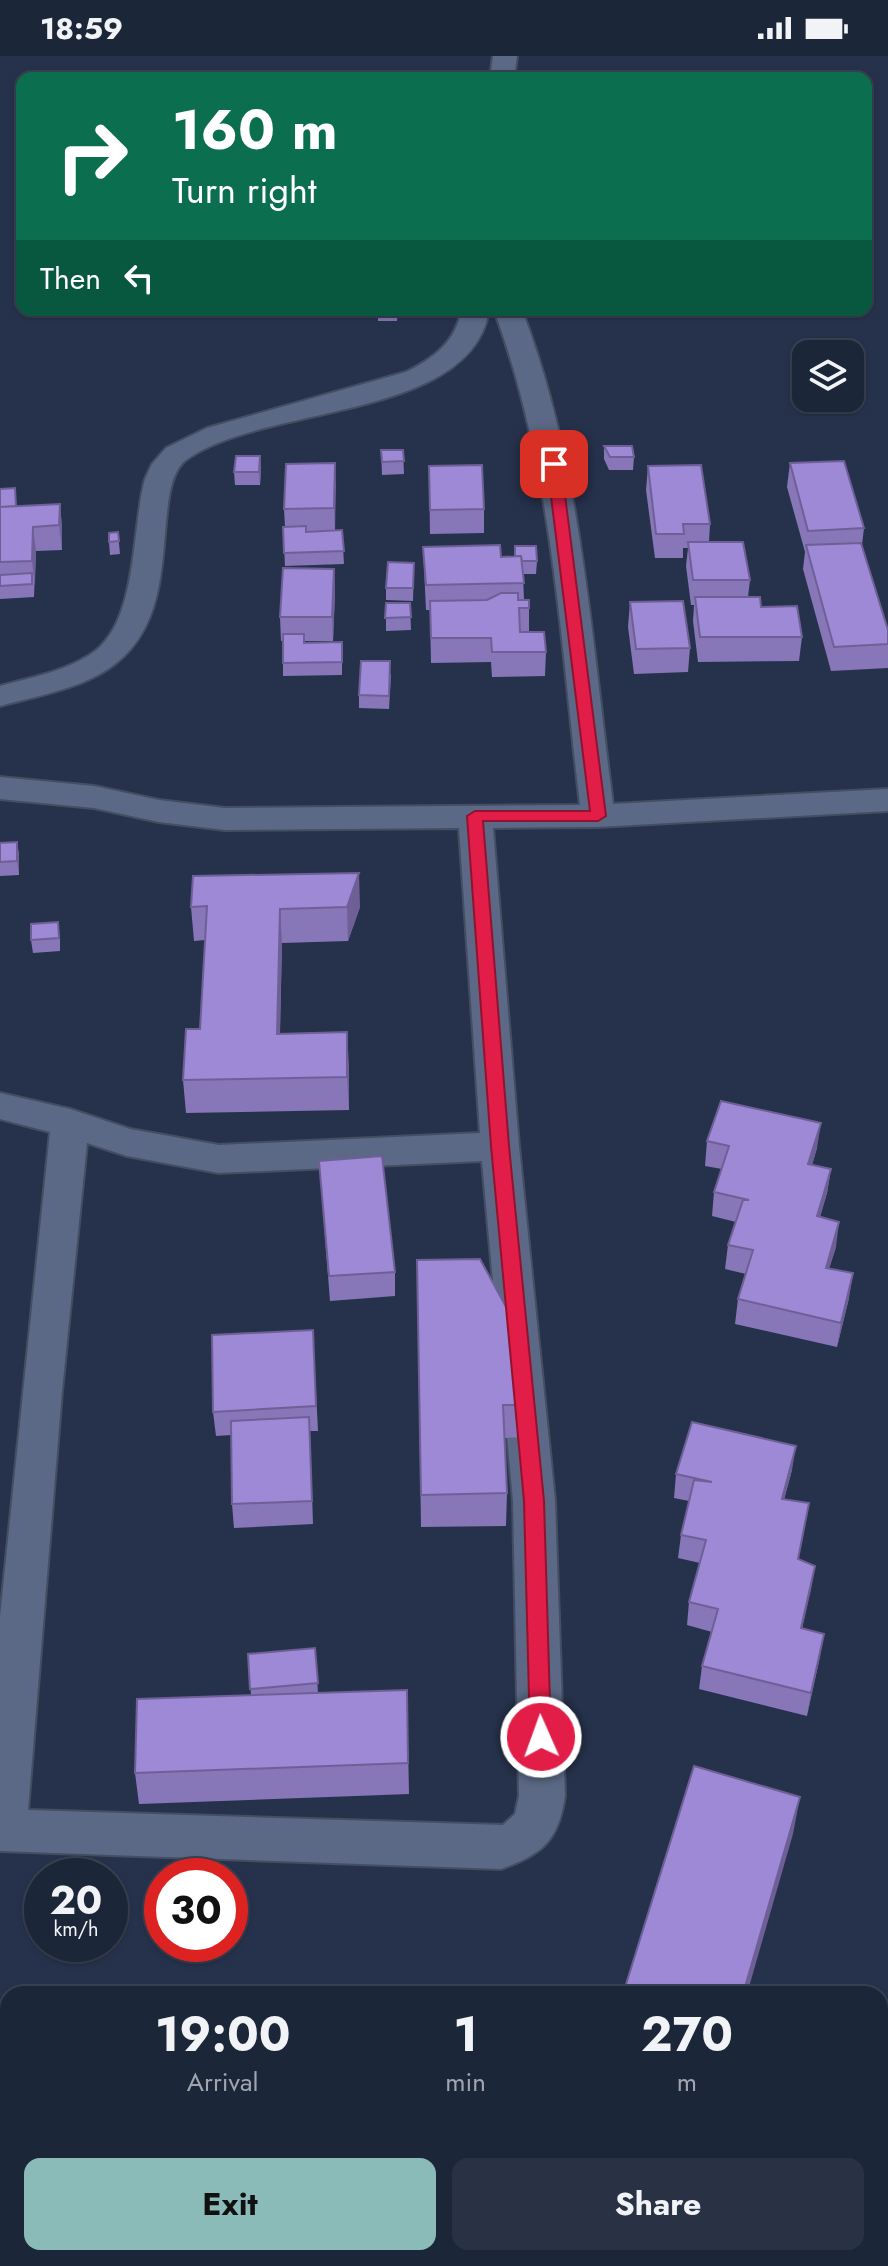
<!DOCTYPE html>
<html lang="en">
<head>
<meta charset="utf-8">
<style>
	:root { --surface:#1c2639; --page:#293244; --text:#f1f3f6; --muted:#a0a5ae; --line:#3a4353; --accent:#8bbbb9 }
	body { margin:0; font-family:Jost,sans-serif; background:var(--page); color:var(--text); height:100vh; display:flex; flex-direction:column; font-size:30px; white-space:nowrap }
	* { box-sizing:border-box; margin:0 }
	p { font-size:26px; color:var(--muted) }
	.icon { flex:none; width:44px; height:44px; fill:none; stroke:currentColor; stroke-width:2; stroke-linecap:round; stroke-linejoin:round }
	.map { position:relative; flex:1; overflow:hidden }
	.sheet { position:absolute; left:0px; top:1930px; width:888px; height:280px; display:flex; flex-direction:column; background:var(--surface); border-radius:24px 24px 0 0; box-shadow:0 2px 6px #0004,0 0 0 2px var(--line) }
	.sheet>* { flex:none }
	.banner { position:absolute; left:16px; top:16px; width:856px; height:244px; border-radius:16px; box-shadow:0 2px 6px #0004,0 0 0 2px var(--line); background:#0b6e4f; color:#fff; overflow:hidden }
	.fabs { position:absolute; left:792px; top:284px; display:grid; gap:16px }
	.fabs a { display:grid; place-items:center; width:72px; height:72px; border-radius:16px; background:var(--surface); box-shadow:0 2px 6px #0004,0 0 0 2px var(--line); font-size:40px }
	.speed { position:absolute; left:24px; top:1802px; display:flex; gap:16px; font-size:40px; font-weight:700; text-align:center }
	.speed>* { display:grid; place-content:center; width:104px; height:104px; border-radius:50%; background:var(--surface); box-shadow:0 2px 6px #0004,0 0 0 2px var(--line); line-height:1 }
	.speed small { font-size:20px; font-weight:400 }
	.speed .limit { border:12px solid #d22; background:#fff; color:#111 }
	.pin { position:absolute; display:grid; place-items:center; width:68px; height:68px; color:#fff; margin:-34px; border-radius:16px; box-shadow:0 4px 12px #0006 }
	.me { position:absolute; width:88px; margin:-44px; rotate:358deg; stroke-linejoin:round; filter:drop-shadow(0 0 6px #0008) }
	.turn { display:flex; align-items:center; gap:28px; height:168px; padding:0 24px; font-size:36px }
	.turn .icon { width:104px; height:104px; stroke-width:2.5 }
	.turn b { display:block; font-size:56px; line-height:68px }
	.then { display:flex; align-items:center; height:76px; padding:0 24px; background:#0003; gap:16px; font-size:30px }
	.eta { display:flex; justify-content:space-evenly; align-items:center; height:136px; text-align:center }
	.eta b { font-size:48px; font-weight:700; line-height:56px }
	.button { display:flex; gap:16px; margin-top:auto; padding:16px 24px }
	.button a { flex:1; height:92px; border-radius:16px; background:var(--accent); color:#111; font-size:32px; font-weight:700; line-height:92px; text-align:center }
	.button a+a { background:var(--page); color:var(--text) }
	.status { display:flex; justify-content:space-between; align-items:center; height:56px; padding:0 40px; background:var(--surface); direction:ltr }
	.status svg { height:22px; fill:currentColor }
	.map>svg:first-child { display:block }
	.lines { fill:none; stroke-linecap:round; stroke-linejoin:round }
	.street-casing { stroke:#444d62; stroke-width:4 }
	.street { fill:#5b6986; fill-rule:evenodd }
	.wall { fill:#8776b8 }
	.shaded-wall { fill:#6e6096 }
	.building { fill:#9d89d6; stroke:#6e6096; stroke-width:2 }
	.route { fill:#e11d48; stroke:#92132f; stroke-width:2 }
</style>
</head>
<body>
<div class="status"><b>18:59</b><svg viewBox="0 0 49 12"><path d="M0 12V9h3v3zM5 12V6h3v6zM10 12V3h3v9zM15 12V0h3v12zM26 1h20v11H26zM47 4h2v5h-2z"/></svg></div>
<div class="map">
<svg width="888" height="2210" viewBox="0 0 888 2210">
	<rect width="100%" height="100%" fill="#26324c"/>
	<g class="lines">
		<defs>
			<path id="street" d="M493,0H517L514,22H490Z
				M461,254H489C472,365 262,348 186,404C174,413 170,433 168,448C164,478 164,509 157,538C137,623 73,631 0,650V630C29,622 62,616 88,600C139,571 131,473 145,423L152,408L166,392L207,372L406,316C433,303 457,285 461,254Z
				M494,254H522C582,411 591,582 613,748L888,733V755L598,771L493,772L519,1090L555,1445L565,1740C558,1786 542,1798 501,1813L0,1795V1561L50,1076L0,1063V1037L70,1053L130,1073L219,1089L480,1077L459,772L225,774L159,766L94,752L0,743V721L94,730L159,744L225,752L580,749C560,583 553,412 494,254ZM87,1087L127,1100L219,1117L482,1105L513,1445L519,1740L515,1758L503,1769L28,1754L62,1335Z"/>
		</defs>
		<use href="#street" class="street-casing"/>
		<use href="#street" class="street"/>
	</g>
	<path class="wall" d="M370,254H398L397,265H378V260L370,261Z
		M604,390L634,401L633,414H609L604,403Z
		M381,394H403L404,418L382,419Z
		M260,400L261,413L260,429H235L234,416Z
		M335,407V475L342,474L344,508L285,510L283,471H285L284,453Z
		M790,407L864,472L862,489L888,574V612L831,615L803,513L805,496L787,431Z
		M429,410L484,453V477L430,478Z
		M648,410L710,468L709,486L750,524L748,541L802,581L799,605L698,606L693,565L694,549H691L686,510L688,492H683V502H655L646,434Z
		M0,433L17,450L60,448L62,472V494L36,495L34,541L0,543Z
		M118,476L120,498L110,499L109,486Z
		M423,491L537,505L536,518H523L524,544H529V576L546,596L545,620L492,621L491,606L431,607L430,554H426Z
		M414,507L413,545L386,544V532Z
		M334,513L335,537L333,585H304V587L342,586V619L283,620V585H281L280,561Z
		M630,546L690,592L688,616L634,618L628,571Z
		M386,547H410L411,574L386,575Z
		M391,618L389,653L359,652V639Z
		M17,786L19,799V819L0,820V787Z
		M191,851H360L348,885L282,887L280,978L349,1010V1054L186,1057L183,1024L200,973L205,884L194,885Z
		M60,879V895L33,897L31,884Z
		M707,1085L817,1092L812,1109L831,1113L827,1137L820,1161L836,1191L829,1212L849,1242L837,1291L735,1268L738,1243L746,1218L725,1213L728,1189L736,1166L712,1160L714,1136L722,1113L705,1110Z
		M319,1105L395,1216V1240L330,1245Z
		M417,1204L526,1349L525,1381L504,1382L507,1437L506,1470L421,1471Z
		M313,1274L318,1375H310L313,1468L234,1472L232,1448V1379L216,1380L213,1356Z
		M792,1414L784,1443L809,1447L798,1503L815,1510L802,1572L824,1578L807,1660L699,1633L702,1610L712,1576L687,1569L689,1546L700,1507L678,1502L681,1479L689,1445L674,1442L676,1418Z
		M315,1592L318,1637L407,1634L409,1738L139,1748L135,1717L251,1639L248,1598Z"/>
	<path class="shaded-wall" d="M260,400L261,413L260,429L259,416Z
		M335,407L336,431L335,476L334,452Z
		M60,448L62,472V494L59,469Z
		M33,471L36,495L35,529L32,505Z
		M334,513L335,537L333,585L332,561Z
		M17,786L19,799V819L17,805Z
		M359,817L360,851L348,885L347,851Z
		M280,853L282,887L279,1011L277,978Z
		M347,976L349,1010V1054L347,1021Z
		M821,1067L817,1092L805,1132L808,1108Z
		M831,1113L827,1137L813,1184L817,1160Z
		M839,1166L836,1191L822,1236L826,1212Z
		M853,1217L849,1242L837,1291L841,1267Z
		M796,1390L792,1414L778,1467L782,1443Z
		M815,1510L811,1534L797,1595L801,1572Z
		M824,1578L820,1601L807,1660L811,1637Z
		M800,1741L793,1778L747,1938H743Z
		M668,2202H672L670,2210H665Z"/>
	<path class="building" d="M604,390H632L634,401H610Z
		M381,394H403L404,405L382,406Z
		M236,400H260L259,416H234Z
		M844,405L864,472L808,475L790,407Z
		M335,407L334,452L284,453L286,408Z
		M482,409L484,453L430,454L429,410Z
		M701,409L710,468H683L684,478H656L648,410Z
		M15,432L16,450L0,451V433Z
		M60,448L59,469L33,471L32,505L0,506V451Z
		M306,470V476L342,474L344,495L284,497L283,471Z
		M118,476L119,485L109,486V477Z
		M688,486H743L750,524H693Z
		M861,487L888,574V588L834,591L806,489Z
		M500,489L501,501L521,500L524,527L426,529L423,491Z
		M515,490H536L537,505H522L521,500H515Z
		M388,506L414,507L413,532H386Z
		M283,512L334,513L332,561H280Z
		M32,517V528L0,530V519Z
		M501,537H518V544H529V552H519L520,576H544L546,596H492L491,582H431L430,545L487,544Z
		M695,541H760L761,551L797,550L802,581H700Z
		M683,545L690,592L636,593L630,546Z
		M386,547H410L411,561L385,562Z
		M283,578H304V587L342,586V606L283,607Z
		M361,605H390L389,640L359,639Z
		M17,786V805L0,806V787Z
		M359,817L347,851L280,853L277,978L347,976V1021L183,1024L186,973H200L207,850L191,851L193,820Z
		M58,866L59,882L31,884V868Z
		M721,1045L821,1067L808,1108L831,1113L817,1160L839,1166L826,1212L853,1217L841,1267L738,1243L753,1194L728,1189L743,1144H749L714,1136L729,1090L707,1085Z
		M382,1100L395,1216L329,1220L319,1105Z
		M480,1203L523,1282L526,1349H503L507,1437L421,1439L417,1204Z
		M313,1274L316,1350L213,1356L212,1279Z
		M309,1361L312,1445L232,1448L231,1365Z
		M692,1366L796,1390L782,1443L809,1447L798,1503L815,1510L801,1572L824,1578L811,1637L702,1610L718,1553L689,1546L706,1484L681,1479L694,1424L712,1426L676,1418Z
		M315,1592L318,1627L250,1633L248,1598Z
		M407,1634L408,1707L135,1717L137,1643Z
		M694,1710L800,1741L743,1938H623Z
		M540,2202H668L665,2210H538Z"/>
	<path class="route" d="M554,404L561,408L606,760L598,765H483L509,1090L544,1445L551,1681L548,1688L541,1691L533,1688L530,1681L524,1445L491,1090L467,760L475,755H590L547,408Z"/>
</svg>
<div class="fabs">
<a><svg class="icon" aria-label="layers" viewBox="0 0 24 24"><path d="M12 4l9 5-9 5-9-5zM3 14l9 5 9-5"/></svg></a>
</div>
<div class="speed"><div>20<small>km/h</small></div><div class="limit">30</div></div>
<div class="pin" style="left:554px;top:408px;background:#d93025"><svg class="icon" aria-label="arrive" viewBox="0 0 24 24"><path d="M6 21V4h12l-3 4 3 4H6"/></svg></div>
<svg class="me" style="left:541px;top:1681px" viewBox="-20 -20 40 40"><circle r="17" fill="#e11d48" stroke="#fff" stroke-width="3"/><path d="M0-11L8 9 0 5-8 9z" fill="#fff"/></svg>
<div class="banner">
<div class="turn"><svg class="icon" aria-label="right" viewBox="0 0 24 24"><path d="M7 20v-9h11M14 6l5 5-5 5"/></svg><div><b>160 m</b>Turn right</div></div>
<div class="then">Then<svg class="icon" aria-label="left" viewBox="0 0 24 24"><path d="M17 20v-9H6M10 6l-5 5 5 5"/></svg></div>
</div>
<section class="sheet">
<div class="eta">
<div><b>19:00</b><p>Arrival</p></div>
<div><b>1</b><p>min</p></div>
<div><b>270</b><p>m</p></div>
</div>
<div class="button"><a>Exit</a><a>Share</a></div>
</section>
</div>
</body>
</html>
